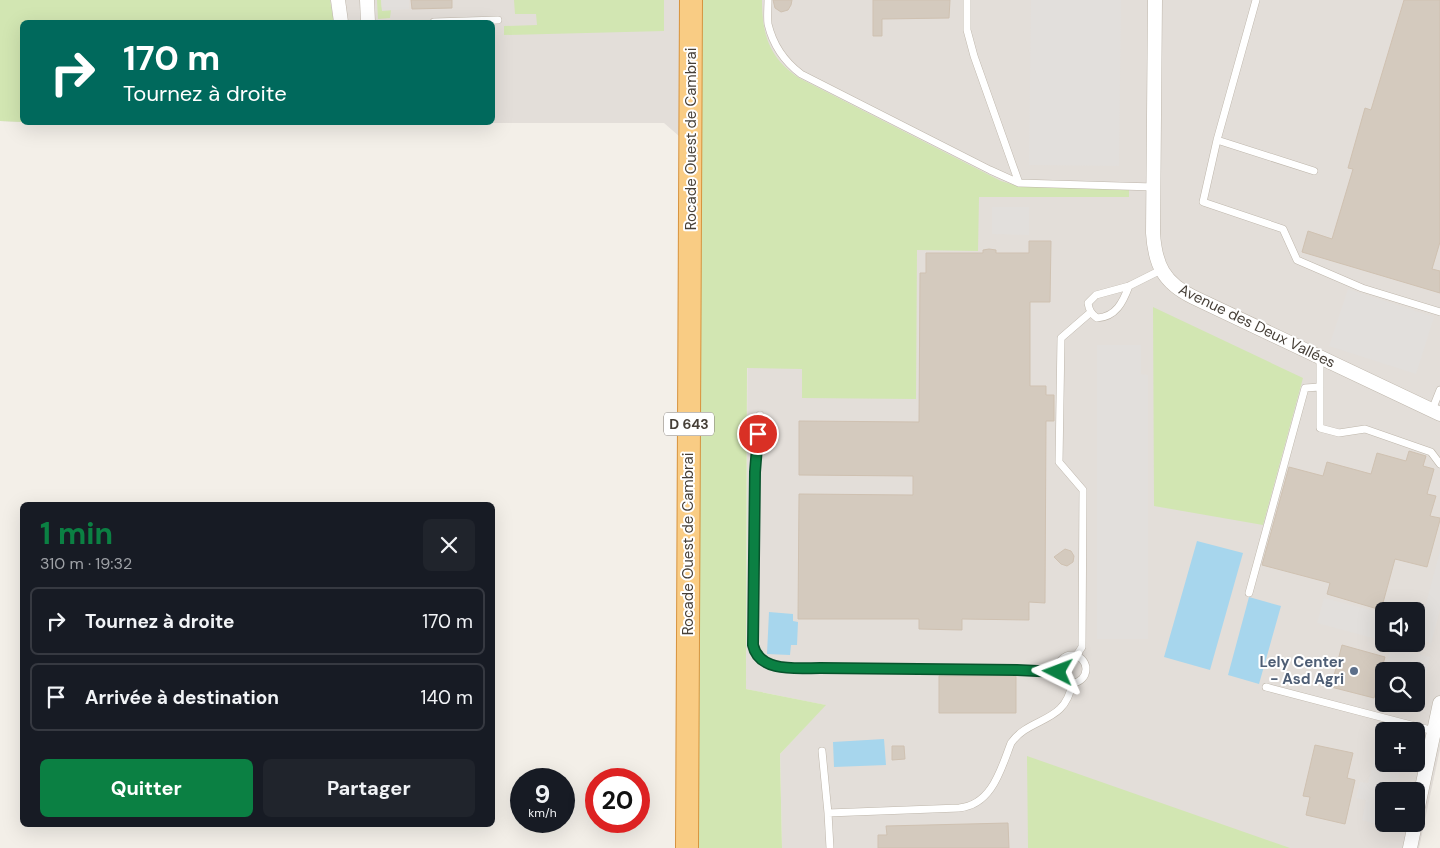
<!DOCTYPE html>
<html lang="fr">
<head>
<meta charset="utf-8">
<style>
	:root { --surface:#171b24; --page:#20242c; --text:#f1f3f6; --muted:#9ea1a6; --line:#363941; --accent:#0b8043 }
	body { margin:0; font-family:"DM Sans",sans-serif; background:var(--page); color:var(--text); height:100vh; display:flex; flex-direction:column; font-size:19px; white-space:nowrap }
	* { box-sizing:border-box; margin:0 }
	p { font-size:16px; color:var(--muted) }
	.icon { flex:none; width:28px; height:28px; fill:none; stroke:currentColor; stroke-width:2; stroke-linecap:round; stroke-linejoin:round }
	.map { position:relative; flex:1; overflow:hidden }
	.sheet { position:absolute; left:20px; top:502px; width:475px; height:325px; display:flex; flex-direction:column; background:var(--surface); border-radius:8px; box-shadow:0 5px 20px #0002 }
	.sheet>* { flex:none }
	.top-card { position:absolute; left:20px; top:20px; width:475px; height:105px; border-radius:8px; box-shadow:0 5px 20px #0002; background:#00695c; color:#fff; overflow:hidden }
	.tools { position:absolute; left:1375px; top:602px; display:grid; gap:10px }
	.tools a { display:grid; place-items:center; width:50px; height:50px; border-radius:8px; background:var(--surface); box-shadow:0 5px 20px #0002; font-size:25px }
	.speed { position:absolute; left:510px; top:768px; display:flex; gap:10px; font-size:25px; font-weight:700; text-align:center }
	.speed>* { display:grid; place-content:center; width:65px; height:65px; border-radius:50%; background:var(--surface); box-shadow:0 5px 20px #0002; line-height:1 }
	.speed small { font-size:12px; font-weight:400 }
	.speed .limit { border:8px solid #d22; background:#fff; color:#111 }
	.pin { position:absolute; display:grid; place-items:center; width:42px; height:42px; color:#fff; margin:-21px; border:2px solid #fff; border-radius:50%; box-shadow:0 1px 5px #0007 }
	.me { position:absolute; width:55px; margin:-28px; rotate:273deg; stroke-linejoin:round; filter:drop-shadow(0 0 4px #0008) }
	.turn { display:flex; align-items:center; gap:18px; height:105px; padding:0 20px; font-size:22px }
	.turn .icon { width:65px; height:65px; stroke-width:2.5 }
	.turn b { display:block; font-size:35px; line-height:42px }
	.round { display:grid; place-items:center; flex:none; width:52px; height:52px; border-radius:8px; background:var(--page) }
	.headline { display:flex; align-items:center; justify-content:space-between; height:85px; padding:0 20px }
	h1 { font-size:30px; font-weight:700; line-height:38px; color:var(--accent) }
	.button { display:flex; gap:10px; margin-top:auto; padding:10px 20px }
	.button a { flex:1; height:58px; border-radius:8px; background:var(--accent); color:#fff; font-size:20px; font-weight:700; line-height:58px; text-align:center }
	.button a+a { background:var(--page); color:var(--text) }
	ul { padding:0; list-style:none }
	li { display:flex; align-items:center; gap:15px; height:68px; margin:0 10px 8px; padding:0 10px; border:2px solid var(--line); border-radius:8px }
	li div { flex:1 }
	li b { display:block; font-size:19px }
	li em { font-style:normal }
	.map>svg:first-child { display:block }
	.industrial { fill:#e3ded9; fill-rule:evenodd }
	.green { fill:#d2e6b2 }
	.parking { fill:#e2dfdc }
	.water { fill:#a7d6ed }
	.building { fill:#d4cabe; stroke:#cfc1b1 }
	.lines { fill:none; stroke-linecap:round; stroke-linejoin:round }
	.service-casing { stroke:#beb6ab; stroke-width:8 }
	.minor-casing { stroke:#beb6ab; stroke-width:15 }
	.trunk-casing { stroke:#d7933e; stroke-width:24 }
	.service { stroke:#fff; stroke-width:7 }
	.minor { stroke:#fff; stroke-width:14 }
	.trunk { stroke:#f9cc84; stroke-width:22 }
	.route-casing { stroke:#07532c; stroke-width:12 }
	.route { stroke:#0b8043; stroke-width:9 }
	.service-dot { fill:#5c6f8a; stroke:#fff; stroke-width:2 }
	.labels { text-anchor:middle; stroke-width:4; stroke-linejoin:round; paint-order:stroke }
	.shield { fill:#fff; stroke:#7e7973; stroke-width:1 }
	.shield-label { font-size:14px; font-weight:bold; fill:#463f37 }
	.street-label { font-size:15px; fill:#463f37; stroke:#fff }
	.service-label { font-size:15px; font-weight:bold; fill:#4e5e75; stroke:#fff; text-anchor:end }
</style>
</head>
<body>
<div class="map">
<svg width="1440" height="848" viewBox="0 0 1440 848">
	<rect width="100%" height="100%" fill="#f3efe8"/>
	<path class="industrial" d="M0,0H1440V749L1419,848H782L780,754L825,705L746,689L748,196L664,123H310L492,122V22H22V122L0,121ZM1384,611H1416V644H1384ZM1384,671H1416V704H1384ZM1384,731H1416V764H1384ZM1384,791H1416V824H1384Z"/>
	<path class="green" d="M0,0H330L334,22H22V122L0,121Z
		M377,0H381L382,10H391L390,18L378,19Z
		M514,0H664V31L504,35V26L537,25L536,14H515Z
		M701,0H762C762,34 769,58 799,78L1001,181L1014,185L1129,187V197H979L978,251L917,250L916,399L802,398V369L747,368L746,689L826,705L780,754L782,848H697Z
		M1153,307L1303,378L1263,525L1154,506Z
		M1027,756L1290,848H1028Z"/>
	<path class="parking" d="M381,0H409V9L382,11Z
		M1031,0H1121L1119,166L1029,165Z
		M992,207H1029V235L992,234Z
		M1348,289L1434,317L1416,374L1329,346Z
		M1097,345H1141V374L1148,375V639H1097Z
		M1440,551V610L1431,643L1416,639V611H1384V641L1317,623L1324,598L1382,613L1385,601L1424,611Z
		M1390,648L1430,657L1418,707L1404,704H1416V671H1385Z
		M1377,748L1384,750V764H1402L1395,791H1384V824H1387L1386,827L1362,820L1366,800L1356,798L1360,782L1368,783Z"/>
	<path class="water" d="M1197,541L1243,553L1210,670L1164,657Z
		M1249,597L1281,606L1259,684L1228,675Z
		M769,612L793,614V621L798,622L797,645H791L790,655L767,654Z
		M884,739L886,765L834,767L833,742Z"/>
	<path class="building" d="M411,0H452V8L412,9Z
		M773,0H792L791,5L788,10L781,12L775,8Z
		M873,0H950L949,18L882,19V36H873Z
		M1404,0H1440V242L1432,269L1440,271V293L1302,252L1308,231L1332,239L1353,169L1348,168L1365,108L1371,110Z
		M1029,241H1051L1050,302H1030V386H1046V395H1054V421H1046L1045,603L1029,602V620L962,619V630L919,629V619H798L799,494L913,495V476L799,475V421L919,422L920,273H926V253H983V250L989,249L996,250V253H1029Z
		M1409,451L1426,456L1423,466L1434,469L1427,494L1436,496L1430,516L1440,518V520L1427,567L1395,559L1381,610L1327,594L1330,583L1262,565L1289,467L1323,476L1327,462L1371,474L1377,453L1406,461Z
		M1065,549L1071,551L1074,556L1073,562L1067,566L1061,564L1054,557Z
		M1342,645L1385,657L1374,698L1331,687Z
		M939,676H1016V713H939Z
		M1315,745L1353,753L1347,778L1355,780L1345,824L1306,815L1310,797L1303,796Z
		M892,746H904L905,759L892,760Z
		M1008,823L1009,848H878V835H887L886,826Z"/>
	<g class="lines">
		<defs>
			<path id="service" d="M768,0C768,8 767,17 768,24C773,45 785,62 801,74L990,170L1019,183L1154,187
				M967,0V30L974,56L1019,183
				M1256,0L1217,140L1203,202L1283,229L1297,260L1362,288L1440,312
				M434,22L498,20
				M1217,140L1314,171
				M1129,286C1123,302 1116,317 1097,318C1091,314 1089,310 1088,303L1096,295L1129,286L1161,270
				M1320,357V428L1339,433L1365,429L1431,452L1440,464
				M1432,410L1440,390
				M760,415L755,472L753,645L758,658L764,662L795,668L1017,670L1058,672
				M1249,593L1305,388L1320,387
				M1058 669a14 14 0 1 1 28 0a14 14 0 1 1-28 0Z
				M1076,656L1082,647L1083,490L1059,462L1061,338L1091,312
				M1266,687L1434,731
				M822,751L828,813
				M830,848L828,813L959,808C992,805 1001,769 1011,743C1030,716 1066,724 1072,683"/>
			<path id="minor" d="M338,0L341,22
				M367,0L368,22
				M1155,0L1153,233C1155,265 1164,283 1193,297L1440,414
				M1416,816L1440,703
				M1410,848L1415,824"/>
			<path id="trunk" d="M687,848L691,0"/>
		</defs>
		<use href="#service" class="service-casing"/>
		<use href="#minor" class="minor-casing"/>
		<use href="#trunk" class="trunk-casing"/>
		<use href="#service" class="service"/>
		<use href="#minor" class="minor"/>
		<use href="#trunk" class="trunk"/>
	</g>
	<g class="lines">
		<defs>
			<path id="route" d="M758,434L755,472L753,645C759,673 798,668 820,668L1017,670L1058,672"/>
		</defs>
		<use href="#route" class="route-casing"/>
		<use href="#route" class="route"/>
	</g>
	<circle class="service-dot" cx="1354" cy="671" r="5"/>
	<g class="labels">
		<rect class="shield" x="664" y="412.5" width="50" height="23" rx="4"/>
		<g class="shield-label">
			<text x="689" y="429">D 643</text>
		</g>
		<g class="street-label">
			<text transform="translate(691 139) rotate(-90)" y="5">Rocade Ouest de Cambrai</text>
			<text transform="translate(1257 326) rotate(26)" y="5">Avenue des Deux Vallées</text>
			<text transform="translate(688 544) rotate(-90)" y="5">Rocade Ouest de Cambrai</text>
		</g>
		<g class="service-label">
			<text x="1344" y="667">Lely Center<tspan x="1344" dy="17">- Asd Agri</tspan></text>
		</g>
	</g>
</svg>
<div class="tools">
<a><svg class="icon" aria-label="sound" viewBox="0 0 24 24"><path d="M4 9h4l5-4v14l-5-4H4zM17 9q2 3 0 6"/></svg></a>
<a><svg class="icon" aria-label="search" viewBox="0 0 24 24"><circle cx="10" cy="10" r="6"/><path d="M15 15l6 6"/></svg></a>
<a>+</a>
<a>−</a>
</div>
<div class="speed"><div>9<small>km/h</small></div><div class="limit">20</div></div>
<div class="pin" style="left:758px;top:434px;background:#d93025"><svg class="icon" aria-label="arrive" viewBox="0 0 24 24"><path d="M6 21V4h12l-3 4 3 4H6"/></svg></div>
<svg class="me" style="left:1058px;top:672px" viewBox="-20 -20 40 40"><path d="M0-17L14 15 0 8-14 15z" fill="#0b8043" stroke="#fff" stroke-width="4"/></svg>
<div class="top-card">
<div class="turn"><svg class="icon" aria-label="right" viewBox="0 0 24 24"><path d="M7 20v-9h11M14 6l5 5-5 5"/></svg><div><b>170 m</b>Tournez à droite</div></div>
</div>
<section class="sheet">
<div class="headline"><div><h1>1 min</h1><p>310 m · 19:32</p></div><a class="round"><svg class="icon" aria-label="close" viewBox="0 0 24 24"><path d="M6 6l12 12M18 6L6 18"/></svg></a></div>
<ul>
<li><svg class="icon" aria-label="right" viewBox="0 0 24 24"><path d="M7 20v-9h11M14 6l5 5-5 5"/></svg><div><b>Tournez à droite</b></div><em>170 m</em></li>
<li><svg class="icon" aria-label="arrive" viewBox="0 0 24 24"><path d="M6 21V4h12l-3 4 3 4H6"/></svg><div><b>Arrivée à destination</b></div><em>140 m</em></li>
</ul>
<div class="button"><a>Quitter</a><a>Partager</a></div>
</section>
</div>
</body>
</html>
